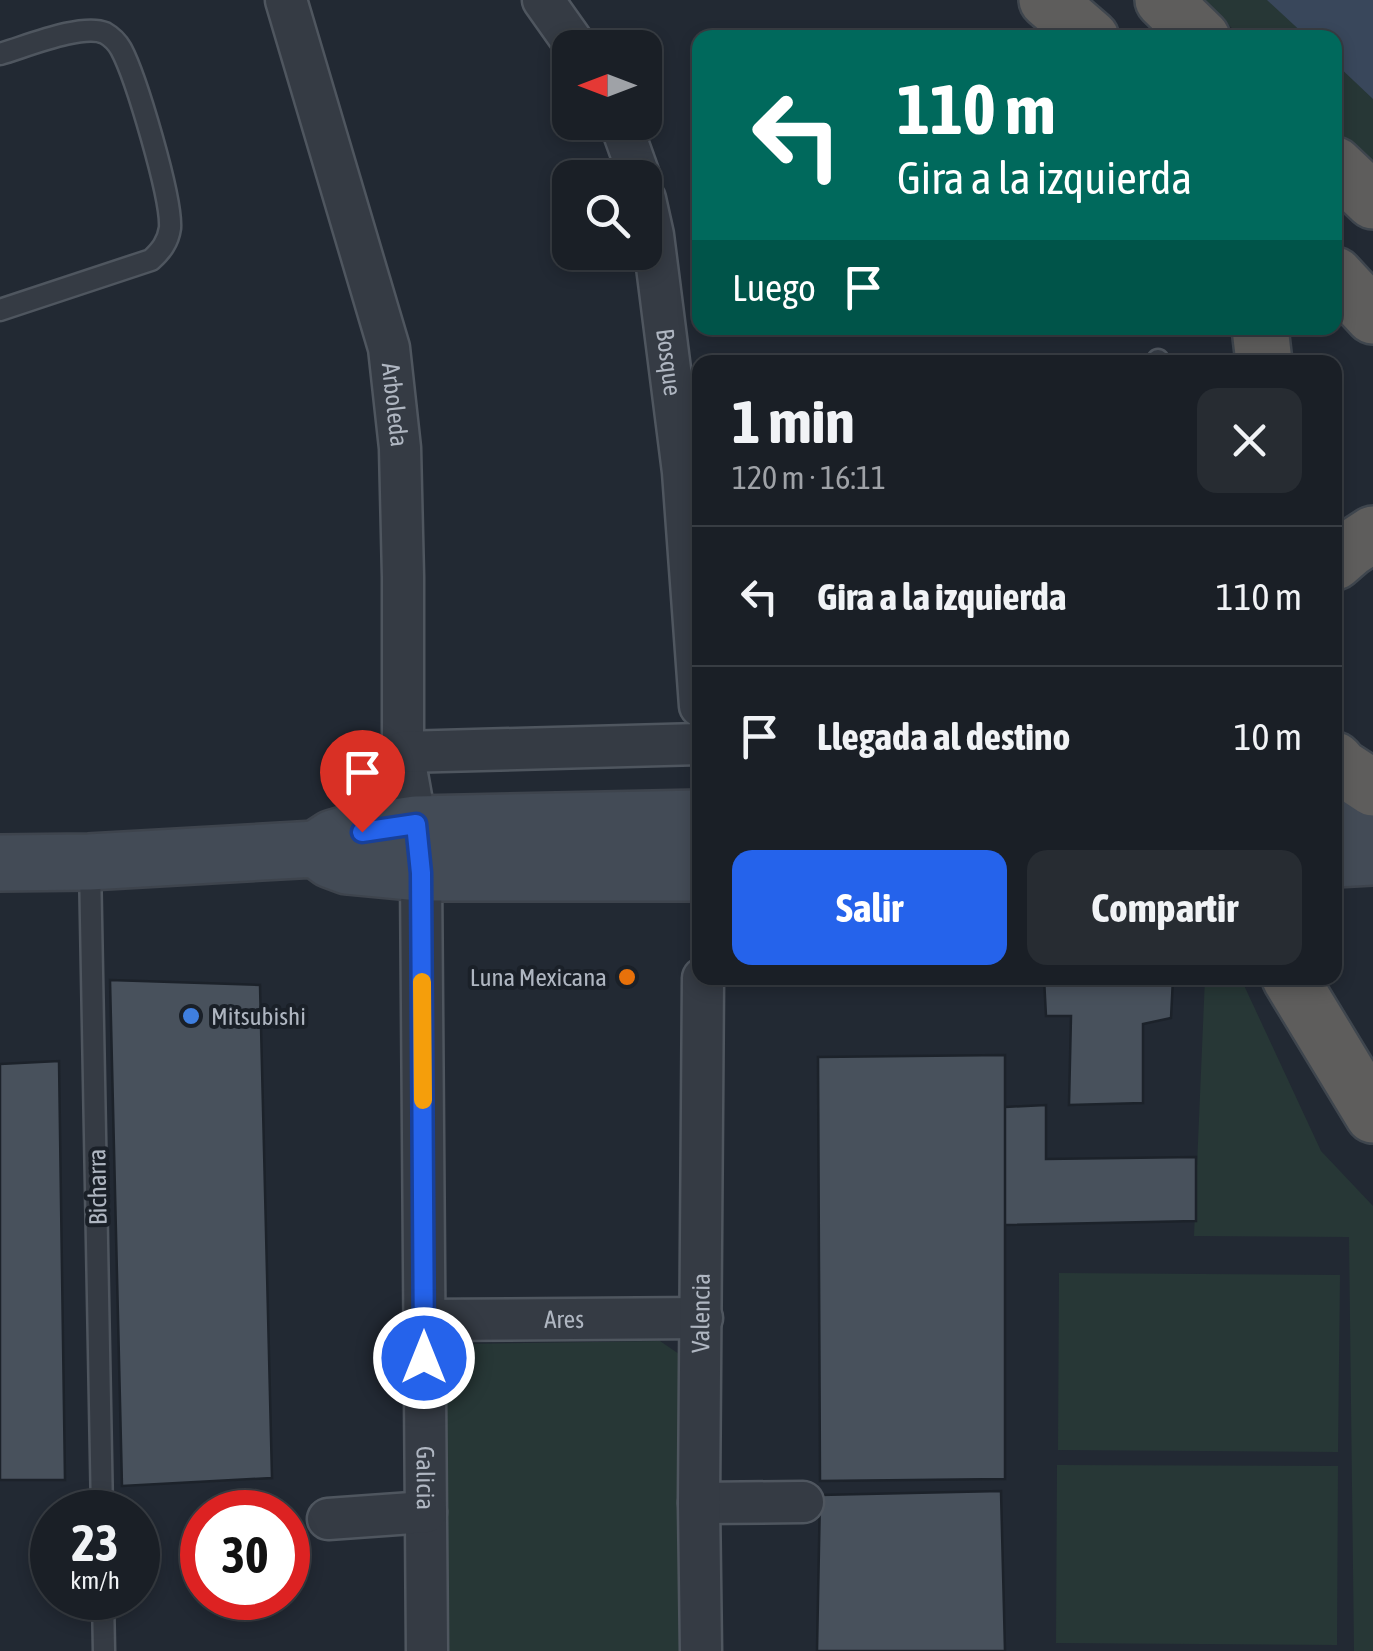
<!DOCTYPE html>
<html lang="es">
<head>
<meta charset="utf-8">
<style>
	:root { --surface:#1a1f26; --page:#272c32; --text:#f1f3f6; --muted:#9fa2a7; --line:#383d43; --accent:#2563eb }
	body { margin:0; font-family:"Asap Condensed",sans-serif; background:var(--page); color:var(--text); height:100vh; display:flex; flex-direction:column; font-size:38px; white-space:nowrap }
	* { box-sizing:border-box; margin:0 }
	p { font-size:32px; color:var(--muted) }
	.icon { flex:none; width:55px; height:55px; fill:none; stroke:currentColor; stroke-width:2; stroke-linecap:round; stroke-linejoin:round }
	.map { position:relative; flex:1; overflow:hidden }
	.details { position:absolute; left:692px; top:355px; width:650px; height:630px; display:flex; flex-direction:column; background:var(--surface); border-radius:20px; box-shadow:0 5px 15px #0003,0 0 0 2px var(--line) }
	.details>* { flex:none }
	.hud { position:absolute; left:692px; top:30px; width:650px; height:305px; border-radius:20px; box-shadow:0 5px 15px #0003,0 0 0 2px var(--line); background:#00695c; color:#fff; overflow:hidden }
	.needle { width:65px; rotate:270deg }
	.buttons { position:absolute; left:552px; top:30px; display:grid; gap:20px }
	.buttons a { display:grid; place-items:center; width:110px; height:110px; border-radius:20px; background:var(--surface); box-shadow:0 5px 15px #0003,0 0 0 2px var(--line); font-size:50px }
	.speed { position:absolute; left:30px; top:1490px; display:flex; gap:20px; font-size:50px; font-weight:700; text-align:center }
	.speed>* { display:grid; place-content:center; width:130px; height:130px; border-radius:50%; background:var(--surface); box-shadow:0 5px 15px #0003,0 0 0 2px var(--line); line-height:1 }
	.speed small { font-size:25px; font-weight:400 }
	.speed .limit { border:15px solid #d22; background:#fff; color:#111 }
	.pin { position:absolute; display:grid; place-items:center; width:85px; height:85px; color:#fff; margin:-102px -42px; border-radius:50% 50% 50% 0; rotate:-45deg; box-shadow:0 0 10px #0007 }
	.pin .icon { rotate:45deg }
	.me { position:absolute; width:110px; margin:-55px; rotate:0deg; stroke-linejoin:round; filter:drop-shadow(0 0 8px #0008) }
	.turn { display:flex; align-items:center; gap:35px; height:210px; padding:0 40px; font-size:45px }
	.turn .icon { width:130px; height:130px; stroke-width:2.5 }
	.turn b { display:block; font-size:70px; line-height:85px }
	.then { display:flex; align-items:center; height:95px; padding:0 40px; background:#0003; gap:20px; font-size:38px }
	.round { display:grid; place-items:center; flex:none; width:105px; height:105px; border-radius:20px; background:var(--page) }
	.summary { display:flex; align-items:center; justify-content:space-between; height:170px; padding:0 40px }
	h1 { font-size:60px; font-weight:700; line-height:75px }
	.cta { display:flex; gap:20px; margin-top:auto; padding:20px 40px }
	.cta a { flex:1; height:115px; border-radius:20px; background:var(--accent); color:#fff; font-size:40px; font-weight:700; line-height:115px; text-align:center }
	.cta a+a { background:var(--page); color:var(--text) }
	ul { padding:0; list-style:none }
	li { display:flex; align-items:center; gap:30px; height:140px; padding:0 40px; border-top:2px solid var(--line) }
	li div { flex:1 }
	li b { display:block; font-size:38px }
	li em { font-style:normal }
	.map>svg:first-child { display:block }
	.green { fill:#273736 }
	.water { fill:#39475b }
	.building { fill:#48515c; stroke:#1c222a; stroke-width:2.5 }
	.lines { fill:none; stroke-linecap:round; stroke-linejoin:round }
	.service-casing { stroke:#4f565f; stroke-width:25 }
	.minor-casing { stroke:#4f565f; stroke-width:45 }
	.secondary-casing { stroke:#3e444d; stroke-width:60 }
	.trunk-casing { stroke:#3f464e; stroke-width:60 }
	.service { stroke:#353b44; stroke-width:20 }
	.minor { stroke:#353b44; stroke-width:40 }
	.secondary { stroke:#434b56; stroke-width:55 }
	.trunk { stroke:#5e5d5c; stroke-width:55 }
	.route-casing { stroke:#184099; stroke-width:25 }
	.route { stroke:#2563eb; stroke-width:18 }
	.slow { stroke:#f59e0b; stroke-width:18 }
	.food-dot { fill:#e8710a; stroke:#1a2028; stroke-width:4 }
	.shop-dot { fill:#3f7fe0; stroke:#1a2028; stroke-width:4 }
	.labels { text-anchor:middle; stroke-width:8; stroke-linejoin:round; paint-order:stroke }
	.street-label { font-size:25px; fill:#afb6c1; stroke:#1a2028 }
	.poi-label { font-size:25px; fill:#afb6c1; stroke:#1a2028; text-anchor:end }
</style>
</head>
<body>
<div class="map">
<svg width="1373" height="1651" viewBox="0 0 1373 1651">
	<rect width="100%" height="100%" fill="#222933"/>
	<path class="green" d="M1203,0H1373V165L1335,129V38L1241,37Z
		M1205,978H1238L1242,981L1321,1151L1373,1206V1651H1354L1349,1237L1194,1236Z
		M1059,1273L1340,1275L1338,1452L1058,1450Z
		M660,1341L679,1354L681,1651H447L446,1356L459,1344Z
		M1057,1465L1338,1466L1337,1645L1056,1643Z"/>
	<path class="water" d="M1267,0H1373V99L1335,63V38L1307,37Z"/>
	<path class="building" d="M1044,978H1173L1171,1018L1143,1024V1103L1069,1105L1071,1016H1046Z
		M110,980L260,985L272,1478L122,1486Z
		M1005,1055V1479L820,1481L818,1057Z
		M59,1061L65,1480H0V1064Z
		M1046,1105V1159L1196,1157V1221L1005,1225V1107Z
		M1001,1491L1005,1651H817L820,1495Z"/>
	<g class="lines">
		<defs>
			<path id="service" d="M0,54C25,47 82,23 105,33C112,37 117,42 121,49C136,77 172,198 170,228C168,242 161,251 151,260L0,310
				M1158,360V362
				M90,865L102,1512
				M103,1598L104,1651"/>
			<g id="minor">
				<path id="s1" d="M286,0L389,348L400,448L403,577V752L416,824L421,873L427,1651"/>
				<path d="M543,0L577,48"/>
				<path d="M620,122L640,178"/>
				<path id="s2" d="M645,199L653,235L683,472L700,706"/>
				<path d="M403,752L700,744"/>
				<path id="s3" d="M424,1320L702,1318"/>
				<path d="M699,1503L803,1502"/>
				<path d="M328,1519L426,1512"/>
				<path id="s4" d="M701,1651L699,1503L703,978"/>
			</g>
			<path id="secondary" d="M1335,816L1373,813
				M316,849L331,860L347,866L421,873H700
				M1335,859L1373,857
				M0,863L89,862L316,849L333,838L347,834L416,824L700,818"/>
			<path id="trunk" d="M1047,0L1091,38
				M1163,0L1202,38
				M1335,165L1373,201
				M1335,275L1373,316
				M1260,328L1264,362
				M1335,562L1350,549L1373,534
				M1335,760L1341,767L1373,788
				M1290,978L1373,1115"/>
		</defs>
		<use href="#service" class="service-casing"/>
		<use href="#minor" class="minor-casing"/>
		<use href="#secondary" class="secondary-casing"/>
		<use href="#trunk" class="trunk-casing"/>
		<use href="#service" class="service"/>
		<use href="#minor" class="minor"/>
		<use href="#secondary" class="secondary"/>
		<use href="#trunk" class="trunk"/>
	</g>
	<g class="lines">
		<defs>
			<path id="route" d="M362,832L416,824L421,873L424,1358"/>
		</defs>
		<use href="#route" class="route-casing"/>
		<use href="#route" class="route"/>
		<path class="slow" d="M422,982L423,1100"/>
	</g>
	<circle class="food-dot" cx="627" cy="977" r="10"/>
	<circle class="shop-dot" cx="191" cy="1016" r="10"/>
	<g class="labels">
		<g class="street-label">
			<text dy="9" stroke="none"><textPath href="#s2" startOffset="165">Bosque</textPath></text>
			<text dy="9" stroke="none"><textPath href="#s1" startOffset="420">Arboleda</textPath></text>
			<text transform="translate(97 1187) rotate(-91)" y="9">Bicharra</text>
			<text dy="9" stroke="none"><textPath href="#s4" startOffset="338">Valencia</textPath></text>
			<text dy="9" stroke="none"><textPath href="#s3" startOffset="140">Ares</textPath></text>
			<text dy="9" stroke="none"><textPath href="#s1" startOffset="1495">Galicia</textPath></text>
		</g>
		<g class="poi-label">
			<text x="607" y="986">Luna Mexicana</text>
			<text x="211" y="1025" text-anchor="start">Mitsubishi</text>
		</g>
	</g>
</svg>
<div class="buttons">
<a><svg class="needle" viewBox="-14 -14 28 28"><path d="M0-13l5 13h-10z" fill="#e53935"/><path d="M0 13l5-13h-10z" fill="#9fa2a7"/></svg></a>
<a><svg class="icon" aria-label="search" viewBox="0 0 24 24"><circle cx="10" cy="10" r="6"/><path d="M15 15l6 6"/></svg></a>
</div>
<div class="speed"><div>23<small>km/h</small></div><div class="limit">30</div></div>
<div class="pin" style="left:362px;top:832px;background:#d93025"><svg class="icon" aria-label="arrive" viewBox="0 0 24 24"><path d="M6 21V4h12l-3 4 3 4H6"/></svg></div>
<svg class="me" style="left:424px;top:1358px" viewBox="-20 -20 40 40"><circle r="17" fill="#2563eb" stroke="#fff" stroke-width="3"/><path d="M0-11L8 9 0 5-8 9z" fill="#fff"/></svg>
<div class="hud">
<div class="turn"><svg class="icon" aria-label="left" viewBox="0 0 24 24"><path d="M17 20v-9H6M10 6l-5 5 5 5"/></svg><div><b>110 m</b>Gira a la izquierda</div></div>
<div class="then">Luego<svg class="icon" aria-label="arrive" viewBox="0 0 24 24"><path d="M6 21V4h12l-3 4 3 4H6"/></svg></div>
</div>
<section class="details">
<div class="summary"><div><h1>1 min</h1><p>120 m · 16:11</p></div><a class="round"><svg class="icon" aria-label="close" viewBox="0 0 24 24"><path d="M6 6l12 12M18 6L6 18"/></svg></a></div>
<ul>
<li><svg class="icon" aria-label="left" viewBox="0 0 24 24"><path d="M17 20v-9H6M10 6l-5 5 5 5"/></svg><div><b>Gira a la izquierda</b></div><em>110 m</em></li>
<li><svg class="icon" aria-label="arrive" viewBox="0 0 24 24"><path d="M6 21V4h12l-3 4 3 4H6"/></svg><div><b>Llegada al destino</b></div><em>10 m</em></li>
</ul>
<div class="cta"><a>Salir</a><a>Compartir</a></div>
</section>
</div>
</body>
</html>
